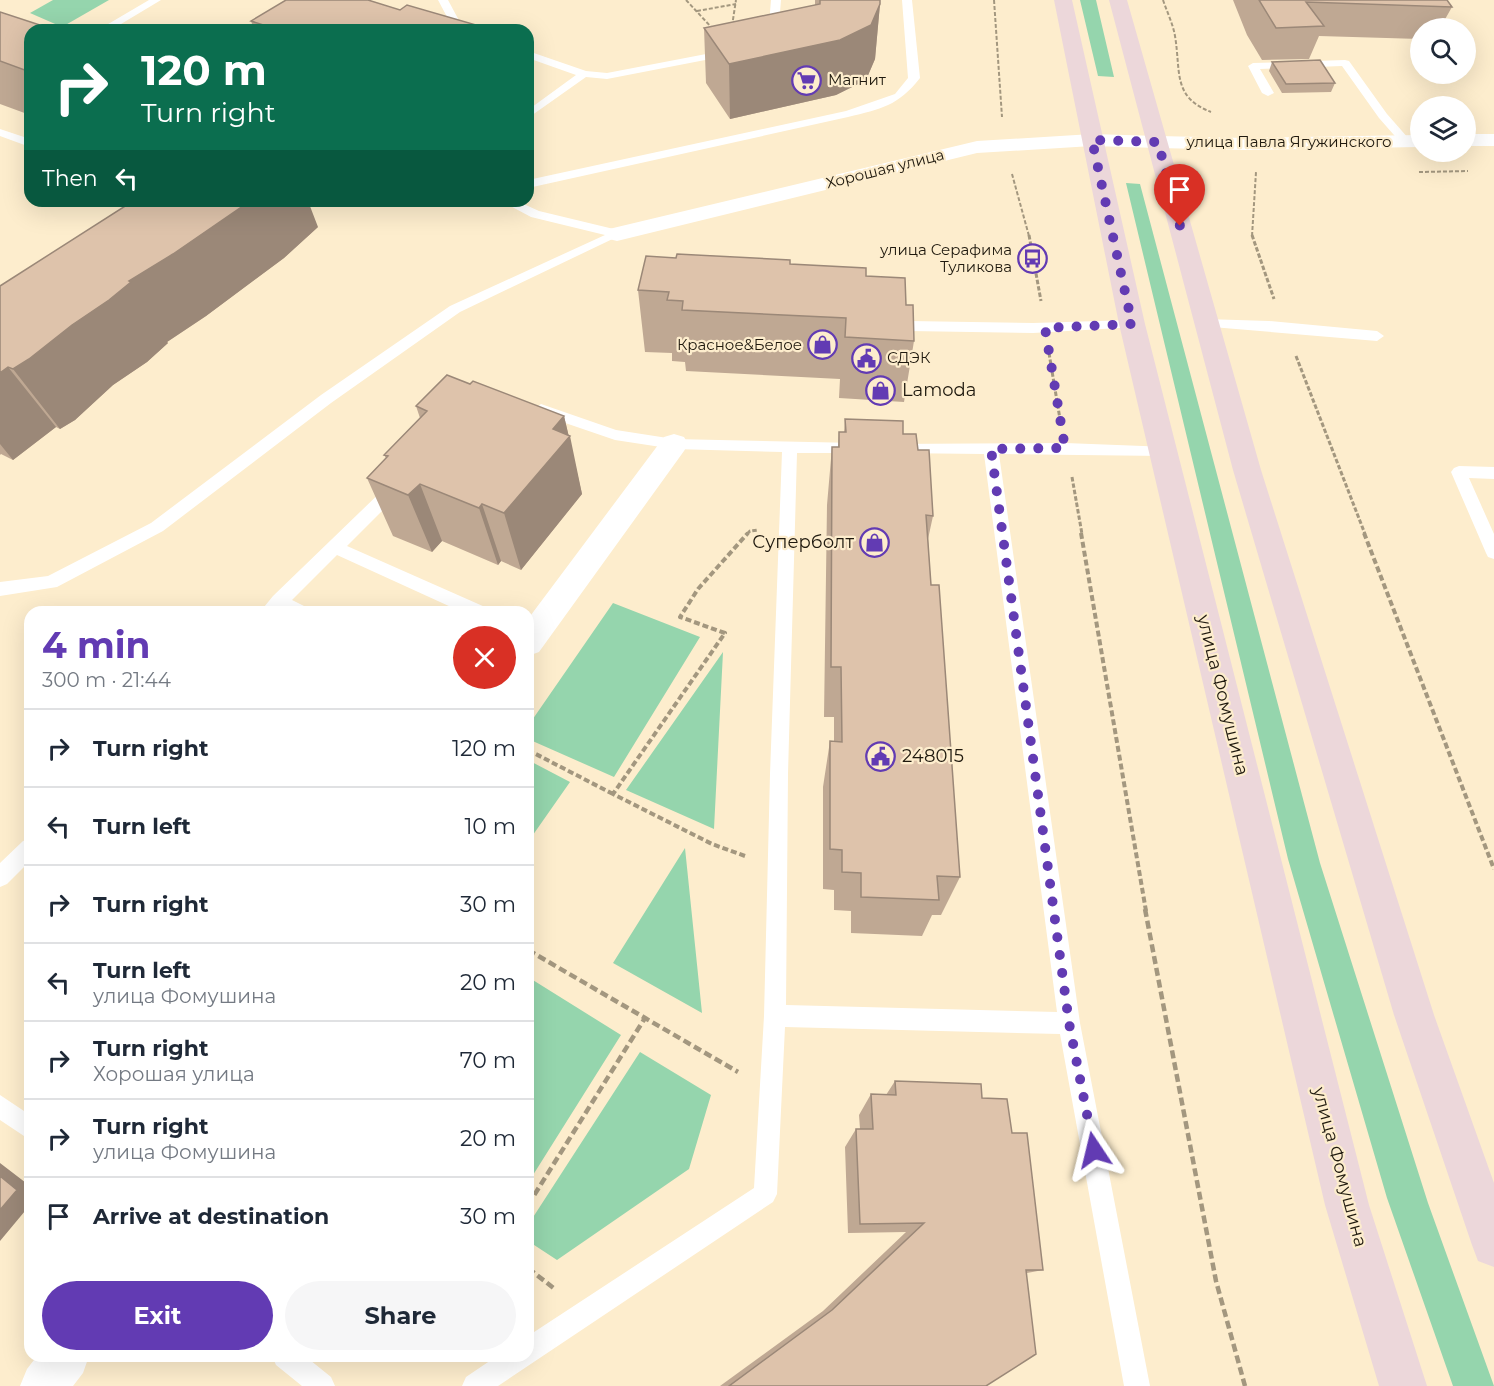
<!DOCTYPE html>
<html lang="en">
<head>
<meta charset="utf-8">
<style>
	:root { --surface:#fff; --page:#f6f6f7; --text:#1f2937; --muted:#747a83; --line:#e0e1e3; --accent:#623bb3 }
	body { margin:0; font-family:Montserrat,sans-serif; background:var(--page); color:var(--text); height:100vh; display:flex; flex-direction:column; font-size:22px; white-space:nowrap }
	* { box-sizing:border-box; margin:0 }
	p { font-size:20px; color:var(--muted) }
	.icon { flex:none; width:33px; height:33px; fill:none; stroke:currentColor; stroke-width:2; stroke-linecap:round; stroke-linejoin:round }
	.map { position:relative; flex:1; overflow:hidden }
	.sheet { position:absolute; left:24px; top:606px; width:510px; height:756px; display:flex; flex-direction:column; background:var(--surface); border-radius:18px; box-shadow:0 6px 24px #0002 }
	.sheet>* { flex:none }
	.banner { position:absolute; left:24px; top:24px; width:510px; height:183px; border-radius:18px; box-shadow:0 6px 24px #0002; background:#0b6e4f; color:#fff; overflow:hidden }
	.buttons { position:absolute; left:1410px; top:18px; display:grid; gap:12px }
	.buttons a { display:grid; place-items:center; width:66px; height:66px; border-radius:50%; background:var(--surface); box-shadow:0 6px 24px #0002; font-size:30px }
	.pin { position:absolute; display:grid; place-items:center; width:51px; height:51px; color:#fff; margin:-62px -26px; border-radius:50% 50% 50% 0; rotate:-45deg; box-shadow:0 0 6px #0007 }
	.pin .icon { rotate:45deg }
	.me { position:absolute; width:66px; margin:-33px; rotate:350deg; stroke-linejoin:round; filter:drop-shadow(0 0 4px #0008) }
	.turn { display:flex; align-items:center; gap:21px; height:126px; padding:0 18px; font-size:27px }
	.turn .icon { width:78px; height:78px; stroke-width:2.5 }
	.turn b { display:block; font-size:42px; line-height:51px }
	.then { display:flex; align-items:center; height:57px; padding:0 18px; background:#0003; gap:12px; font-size:22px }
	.round { display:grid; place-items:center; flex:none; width:63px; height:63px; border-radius:32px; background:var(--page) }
	.headline { display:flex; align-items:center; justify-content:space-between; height:102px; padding:0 18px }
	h1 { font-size:36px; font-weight:700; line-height:45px; color:var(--accent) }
	.action { display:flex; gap:12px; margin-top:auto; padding:12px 18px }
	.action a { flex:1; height:69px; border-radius:36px; background:var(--accent); color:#fff; font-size:24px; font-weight:700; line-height:69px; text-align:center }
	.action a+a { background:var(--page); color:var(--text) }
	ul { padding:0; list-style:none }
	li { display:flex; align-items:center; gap:18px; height:78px; padding:0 18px; border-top:2px solid var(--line) }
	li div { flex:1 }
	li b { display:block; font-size:22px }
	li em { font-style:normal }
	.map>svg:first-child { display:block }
	.green { fill:#95d5ad }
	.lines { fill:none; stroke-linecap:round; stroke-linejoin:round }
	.path-far3 { stroke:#a3977f; stroke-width:2; stroke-dasharray:4 2; stroke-linecap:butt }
	.path-far2 { stroke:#a3977f; stroke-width:3; stroke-dasharray:4.5 2; stroke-linecap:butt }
	.path-far1 { stroke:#a3977f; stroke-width:4; stroke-dasharray:6 3; stroke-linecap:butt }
	.path { stroke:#a3977f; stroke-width:4.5; stroke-dasharray:8 4; stroke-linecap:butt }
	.service { fill:#fff; fill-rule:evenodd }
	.minor { fill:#fff; fill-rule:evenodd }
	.tertiary { fill:#fff; fill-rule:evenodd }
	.secondary { fill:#ecd7da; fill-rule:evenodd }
	.wall { fill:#bfa893 }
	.shaded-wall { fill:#9b8878 }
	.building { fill:#dec3ab; stroke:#9b8878; stroke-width:1.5 }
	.route { stroke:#623bb3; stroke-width:10; stroke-dasharray:0 18 }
	.labels { text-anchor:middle; stroke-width:4.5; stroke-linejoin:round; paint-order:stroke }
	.far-poi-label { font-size:15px; fill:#1f190e; stroke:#fdedcd; text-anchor:start }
	.far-street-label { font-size:15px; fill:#1f190e; stroke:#fdedcd }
	.poi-label { font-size:18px; fill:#1f190e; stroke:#fdedcd; text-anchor:start }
	.street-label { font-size:18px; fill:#1f190e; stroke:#fdedcd }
</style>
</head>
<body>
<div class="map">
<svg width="1494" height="1386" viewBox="0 0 1494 1386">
	<rect width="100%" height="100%" fill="#fdedcd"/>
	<path class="green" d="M53,0H109L62,27L30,13Z
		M1080,0H1096L1114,77L1098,76Z
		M1126,183L1140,184L1320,863L1428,1203L1494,1386H1453L1387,1198L1288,859Z
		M613,603L700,637L614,777L528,739V726Z
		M723,652L714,829L626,790Z
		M528,760L570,782L528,842Z
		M685,848L702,1013L613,963Z
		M528,977L621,1035L528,1183Z
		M640,1052L711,1095L689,1169L557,1260L528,1241V1225Z"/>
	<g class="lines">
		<path class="path-far3" d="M686,0L713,29
			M994,0L1002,117
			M1163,0C1167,12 1173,24 1175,36C1181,71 1172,97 1211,112
			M697,11L736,4
			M732,26L736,0
			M1419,172L1468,171
			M1012,174L1029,236
			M1252,236L1256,172"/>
		<path class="path-far2" d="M1029,235L1041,301
			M1252,235L1274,299
			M1049,353L1060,419
			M1296,356L1365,534
			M1072,477L1082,534
			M747,534L750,531L758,530"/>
		<path class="path-far1" d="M1081,533L1146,911
			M1364,533L1494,869
			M528,750L613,794
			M745,856L712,844L613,794L725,633L680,617L698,589L748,533"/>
		<path class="path" d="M1145,909L1216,1281L1245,1386
			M528,950L738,1072
			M528,1205L645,1018
			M528,1268L556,1290"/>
		<path class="service" d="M149,0H161L111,30H98Z
			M438,0H448L462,26L469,30H454Z
			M771,0H781L778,37L773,40L768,37Z
			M902,0H912L920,78C898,106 881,109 848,117L528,188V180L846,111L895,94L908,78Z
			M727,50L732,53L731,55L607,79L586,77L528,118V110L576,75L528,58V51L586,71L607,73Z
			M1345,60L1349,61L1387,114L1409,139V143H1401L1379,118L1342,66L1260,69L1274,93L1268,96L1262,93L1248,66L1253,63Z
			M0,129L30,139V147L0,136Z
			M501,201H517L539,211L622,231L623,234L460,312L331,403L163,531L57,587L0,596V582L48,576L151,523L321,395L450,306L605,235L531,217Z
			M1205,319L1269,321L1377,331L1384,336L1377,341L1200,326L1198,323Z
			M1132,320L1137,321L1139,324L1137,327L1033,333L909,331L902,326L909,321L1033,323Z
			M541,404L616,430L674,439L857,443L862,444L865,448L862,452L857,453H797L788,774L786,1005L1057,1012L984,454L894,453L889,452L886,448L889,444L1065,443L1169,447L1172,451L1169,455L1164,456L999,454L1080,1023L1150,1386H1124L1060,1034L785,1027L777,1194L773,1202L498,1386H462L466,1377L497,1356H528V1336L754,1188L764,1016L770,774L782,452L674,449L615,440L536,413L534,409Z
			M1459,466L1494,467V479L1469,478L1494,534V559L1488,557L1486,553L1451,472L1454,468Z
			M395,482L401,484L403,488L401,492L347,546L485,607L488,612H462L337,555L292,600L306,607L309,612H260L273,596L389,484Z
			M30,839V861L7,884L0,887V863L23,841Z
			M0,1095L30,1115V1140L0,1120Z
			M272,1356H305L331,1377L335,1386H302L276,1365Z"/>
		<path class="minor" d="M1092,134L1158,136L1166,137L1169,142L1166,147L1158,148L1092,146L977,153L617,241L609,239L605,234L609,229L977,141Z
			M674,434L684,437L688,444L684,451L539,652L528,656V619L664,437Z
			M37,1356H89L83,1373L73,1386H20L27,1369Z"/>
		<path class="tertiary" d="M1466,134H1494V146H1466Z
			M1420,135V147L1246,150L1158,148L1150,147L1147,142L1150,137L1158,136L1246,138Z"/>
		<path class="secondary" d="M1054,0H1072L1145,324L1369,1205L1427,1386H1379L1325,1205L1119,324Z
			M1109,0H1127L1261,470L1434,1015L1494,1183V1267L1478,1261L1472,1245L1394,1015L1233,470Z"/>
	</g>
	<path class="wall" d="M815,0H880V4L875,59L866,80L836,95L730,119L706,83L704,28L815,5Z
		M1233,0H1447L1452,7L1440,28H1420V39L1319,36L1309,59L1262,60L1247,35Z
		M400,10L476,25L478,30H254L251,21Z
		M0,12L30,30V115L0,104Z
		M1272,62L1335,83L1331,92L1282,93L1269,71Z
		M318,227L284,258L206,316L167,342L168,343L147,362L113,385L75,420L60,429L56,427L13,460L1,454L0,455V286Z
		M790,264L866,276L906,305L914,341L904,402L839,398L840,379L686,371L685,362L672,361V353L645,352L638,290Z
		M470,384L564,416L582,494L521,570L501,561L498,565L442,541L432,552L393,536L367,478L386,458L384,455L420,418L416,406Z
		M845,419L903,434L918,450L933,516L928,539L931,585L960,877L941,915H932L922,936L851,933V911L834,910V890L823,889V787L830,741H834V717H824L827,505L832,447H838L839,432H844Z
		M895,1081L982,1098L1012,1133L1043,1270L1027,1273L986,1386H720L823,1311L906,1232L848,1233L845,1147L856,1129H860L859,1115L871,1094L886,1095Z"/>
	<path class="shaded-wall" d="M880,4L875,59L866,80L836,95L730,119L729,64Z
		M476,25L478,30H469Z
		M250,201H308L318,227L284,258L206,316L167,342L168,343L147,362L113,385L75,420L60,429L13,369L129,281Z
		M8,367L56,427L13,460L0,444V373Z
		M564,416L569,437L570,436L582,494L521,570L504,513L553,429Z
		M420,484L442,541L432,552L408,495Z
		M482,504L501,561L498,565L479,508Z
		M0,1163L30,1186V1205L0,1241Z"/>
	<path class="building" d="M286,0H368L400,10L407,5L476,25L469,30H279L251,21Z
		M820,0H880V4L871,25L840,40L729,64L704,28L820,4Z
		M1259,0H1447L1452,7L1306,2L1324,26L1276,28Z
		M0,12L55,30H30V72L0,61Z
		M1320,60L1335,83L1286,84L1272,62Z
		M133,201H250L173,254L129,281L131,282L109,300L72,325L29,359L13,369L8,367L0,373V286Z
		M677,254L790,260V264L866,268V276L905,278L906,305H913L914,341L845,337L846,318L682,310L683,301L667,300L669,292L638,290L646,256L676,258Z
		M447,375L470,384L473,381L564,416L553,429L570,436L504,513L482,504L479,508L420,484L408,495L367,478L388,456L384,455L427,411L416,406Z
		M845,419L903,421V434H916L918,450H929L933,516L926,515L931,585H939L960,877L937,876L939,900L861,897V873L842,872V850L830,849V741L842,742L841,667H831L832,447H839V432H846Z
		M895,1081L981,1084L982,1098L1007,1099L1012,1133H1027L1043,1270H1026L1036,1354L986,1386H729L832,1310L924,1223L860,1224L856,1129H873L871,1094L896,1095Z
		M0,1176L17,1190L0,1210Z"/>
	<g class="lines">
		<path class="route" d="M1094,1150L1069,1023L991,449L1065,448L1045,328L1132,324L1092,140L1158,142L1180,226"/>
	</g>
	<defs>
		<symbol id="supermarket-ring" viewBox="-11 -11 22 22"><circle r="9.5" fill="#fdedcd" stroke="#623bb3" stroke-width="1.5"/><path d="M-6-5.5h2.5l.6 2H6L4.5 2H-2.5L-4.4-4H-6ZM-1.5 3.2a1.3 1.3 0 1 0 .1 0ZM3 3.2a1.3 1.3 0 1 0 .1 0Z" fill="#623bb3"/></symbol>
		<symbol id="bus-ring" viewBox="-11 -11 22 22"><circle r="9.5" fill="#fdedcd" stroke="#623bb3" stroke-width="1.5"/><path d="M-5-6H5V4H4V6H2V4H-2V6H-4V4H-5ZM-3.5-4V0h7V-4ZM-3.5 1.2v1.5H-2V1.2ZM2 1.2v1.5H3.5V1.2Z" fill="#623bb3"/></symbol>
		<symbol id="shop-ring" viewBox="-11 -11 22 22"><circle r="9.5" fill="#fdedcd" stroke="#623bb3" stroke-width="1.5"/><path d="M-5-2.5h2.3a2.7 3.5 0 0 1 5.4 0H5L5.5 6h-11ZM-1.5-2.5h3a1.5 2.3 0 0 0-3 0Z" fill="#623bb3"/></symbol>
		<symbol id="civic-ring" viewBox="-11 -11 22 22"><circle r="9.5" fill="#fdedcd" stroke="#623bb3" stroke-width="1.5"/><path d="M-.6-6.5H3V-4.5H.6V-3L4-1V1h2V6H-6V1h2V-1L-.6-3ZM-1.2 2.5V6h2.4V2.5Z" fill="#623bb3"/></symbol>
	</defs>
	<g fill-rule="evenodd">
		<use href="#supermarket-ring" x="790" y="64" width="33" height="33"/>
		<use href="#bus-ring" x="1016" y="242" width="33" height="33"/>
		<use href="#shop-ring" x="806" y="328" width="33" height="33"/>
		<use href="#civic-ring" x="850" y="342" width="33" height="33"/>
		<use href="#shop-ring" x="864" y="374" width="33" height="33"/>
		<use href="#shop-ring" x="858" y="526" width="33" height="33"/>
		<use href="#civic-ring" x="864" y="740" width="33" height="33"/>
	</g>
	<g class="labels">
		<g class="far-poi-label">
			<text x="828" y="85">Магнит</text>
			<text x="1012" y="255" text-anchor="end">улица Серафима<tspan x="1012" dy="17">Туликова</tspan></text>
			<text x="802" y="350" text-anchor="end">Красное&amp;Белое</text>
			<text x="887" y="363">СДЭК</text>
		</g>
		<g class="far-street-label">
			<text x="1289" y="147">улица Павла Ягужинского</text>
			<text transform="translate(885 169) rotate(-14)" y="5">Хорошая улица</text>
		</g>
		<g class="poi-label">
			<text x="902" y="396">Lamoda</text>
			<text x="854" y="548" text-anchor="end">Суперболт</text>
			<text x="902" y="762">248015</text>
		</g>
		<g class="street-label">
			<text transform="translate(1223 695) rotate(76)" y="6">улица Фомушина</text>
			<text transform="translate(1340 1167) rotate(75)" y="6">улица Фомушина</text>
		</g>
	</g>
</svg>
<div class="buttons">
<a><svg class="icon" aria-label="search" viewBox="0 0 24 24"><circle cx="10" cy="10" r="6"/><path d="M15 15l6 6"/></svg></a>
<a><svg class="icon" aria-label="layers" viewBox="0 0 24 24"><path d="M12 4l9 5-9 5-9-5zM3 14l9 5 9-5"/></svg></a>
</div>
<div class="pin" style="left:1180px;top:226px;background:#d93025"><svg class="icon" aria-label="arrive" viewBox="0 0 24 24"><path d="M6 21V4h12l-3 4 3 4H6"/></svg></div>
<svg class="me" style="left:1094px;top:1150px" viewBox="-20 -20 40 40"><path d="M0-17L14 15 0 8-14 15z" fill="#623bb3" stroke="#fff" stroke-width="4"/></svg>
<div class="banner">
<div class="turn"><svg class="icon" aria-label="right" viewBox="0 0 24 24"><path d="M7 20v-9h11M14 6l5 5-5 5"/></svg><div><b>120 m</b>Turn right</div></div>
<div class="then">Then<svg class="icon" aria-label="left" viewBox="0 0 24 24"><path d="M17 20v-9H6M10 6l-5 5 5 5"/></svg></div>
</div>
<section class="sheet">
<div class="headline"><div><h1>4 min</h1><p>300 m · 21:44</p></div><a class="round" style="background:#d93025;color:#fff"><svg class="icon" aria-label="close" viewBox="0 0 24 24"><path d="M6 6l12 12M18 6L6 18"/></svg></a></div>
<ul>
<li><svg class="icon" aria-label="right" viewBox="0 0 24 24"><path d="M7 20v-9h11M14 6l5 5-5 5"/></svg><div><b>Turn right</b></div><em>120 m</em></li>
<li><svg class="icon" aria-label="left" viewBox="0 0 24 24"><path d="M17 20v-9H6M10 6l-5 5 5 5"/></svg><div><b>Turn left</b></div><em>10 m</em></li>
<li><svg class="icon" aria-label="right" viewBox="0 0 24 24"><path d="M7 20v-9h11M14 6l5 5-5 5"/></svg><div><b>Turn right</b></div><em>30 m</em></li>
<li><svg class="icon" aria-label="left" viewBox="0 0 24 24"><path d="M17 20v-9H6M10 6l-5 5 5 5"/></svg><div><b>Turn left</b><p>улица Фомушина</p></div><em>20 m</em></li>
<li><svg class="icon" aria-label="right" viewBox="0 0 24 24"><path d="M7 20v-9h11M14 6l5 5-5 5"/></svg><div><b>Turn right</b><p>Хорошая улица</p></div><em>70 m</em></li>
<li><svg class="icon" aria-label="right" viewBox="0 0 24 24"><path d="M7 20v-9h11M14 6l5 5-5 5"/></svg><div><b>Turn right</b><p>улица Фомушина</p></div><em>20 m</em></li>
<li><svg class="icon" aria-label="arrive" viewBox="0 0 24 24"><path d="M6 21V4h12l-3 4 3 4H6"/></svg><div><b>Arrive at destination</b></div><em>30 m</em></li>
</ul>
<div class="action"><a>Exit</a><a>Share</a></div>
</section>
</div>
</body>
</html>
